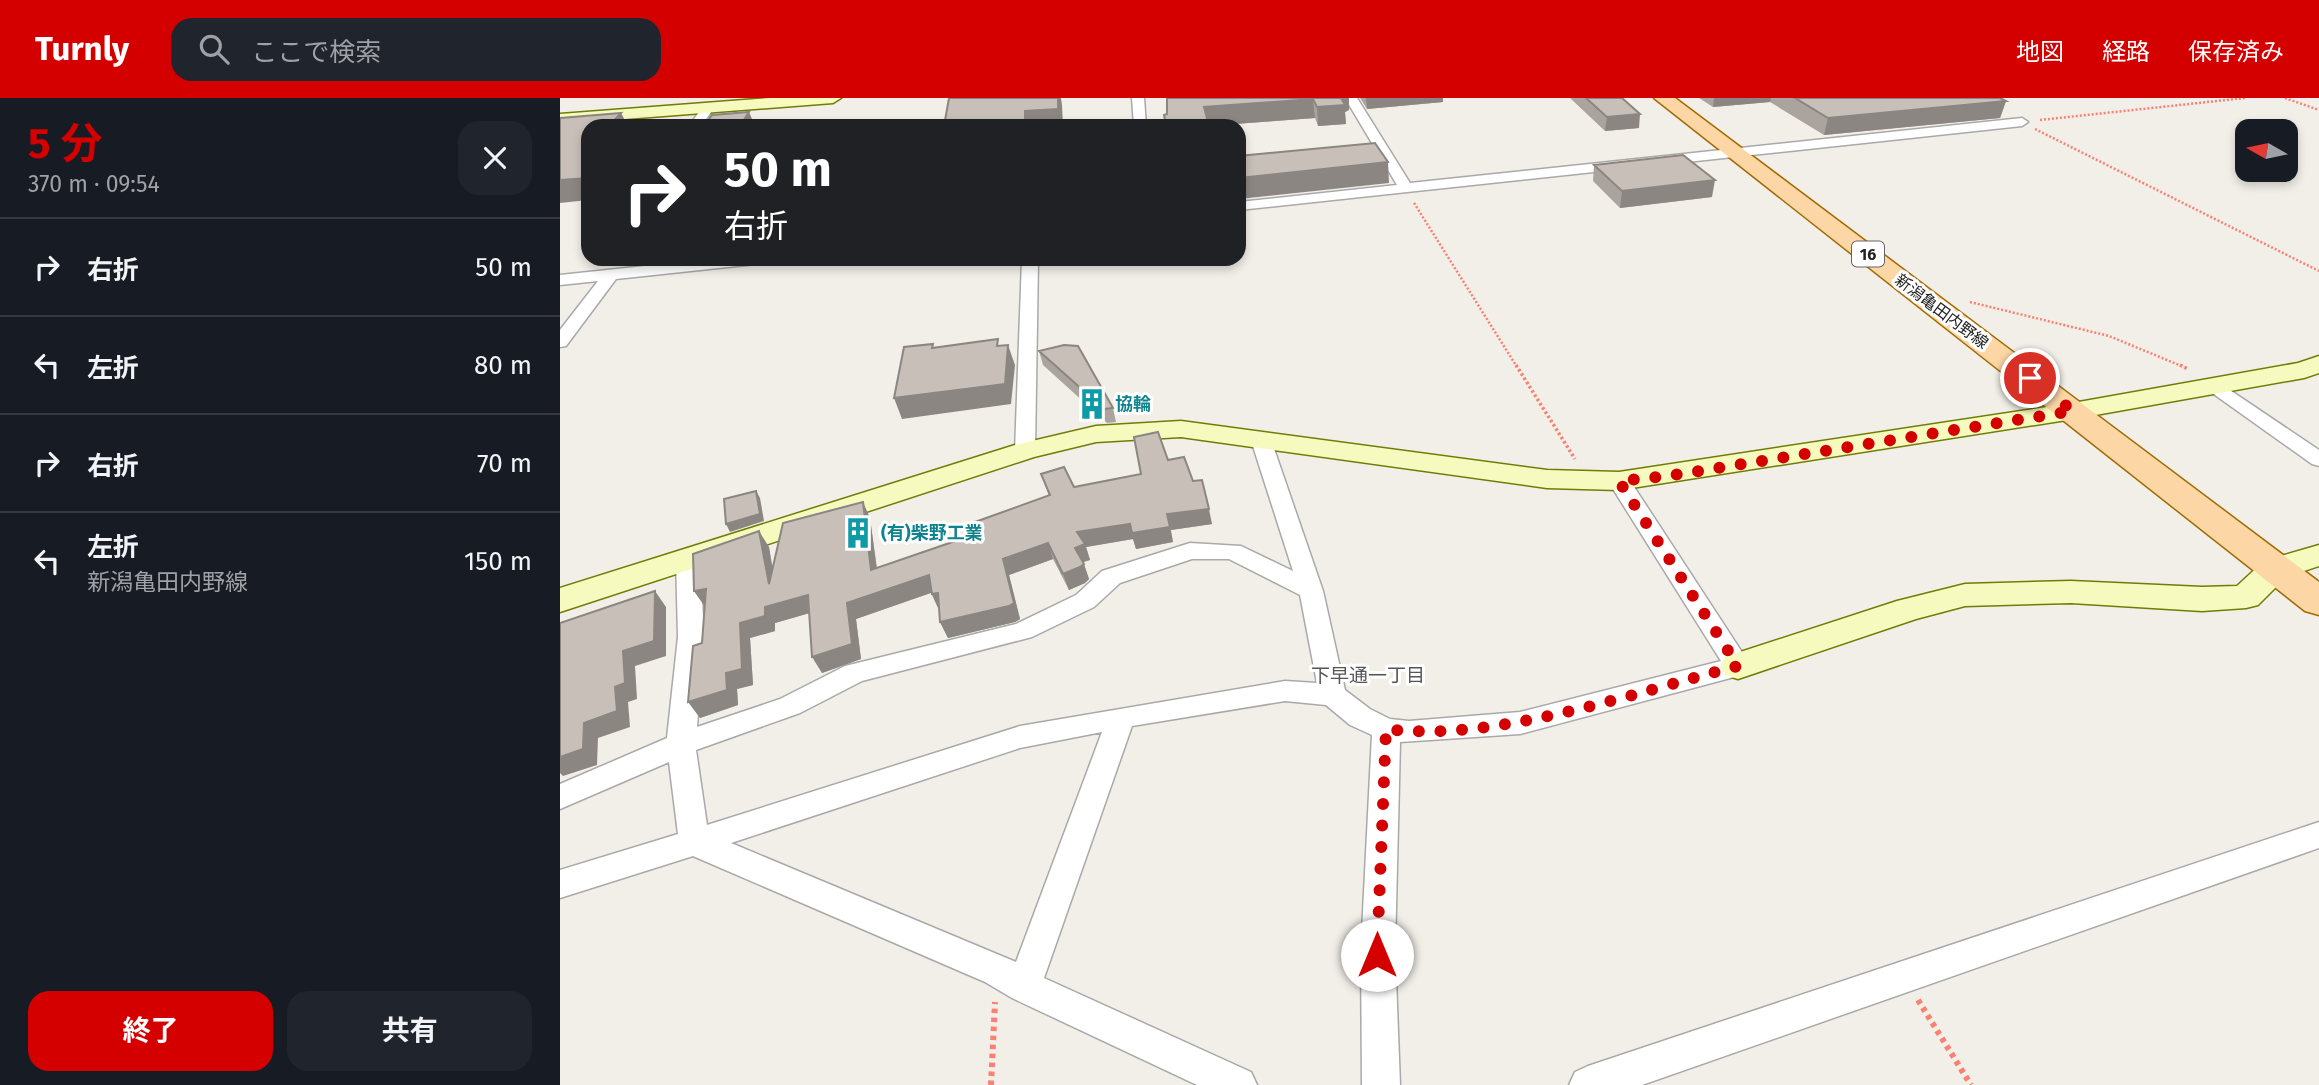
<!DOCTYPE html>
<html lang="ja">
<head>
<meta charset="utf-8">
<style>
	:root { --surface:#171b24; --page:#20242c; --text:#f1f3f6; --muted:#9ea1a6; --line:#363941; --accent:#d40000 }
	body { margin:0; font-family:"Fira Sans","Noto Sans JP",sans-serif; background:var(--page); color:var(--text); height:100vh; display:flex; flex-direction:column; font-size:26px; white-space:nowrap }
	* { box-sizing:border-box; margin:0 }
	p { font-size:23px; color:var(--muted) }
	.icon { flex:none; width:38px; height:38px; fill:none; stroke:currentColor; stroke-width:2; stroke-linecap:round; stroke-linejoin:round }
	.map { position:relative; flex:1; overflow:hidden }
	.side { display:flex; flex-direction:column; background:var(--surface); width:560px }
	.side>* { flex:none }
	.top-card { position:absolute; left:21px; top:21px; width:665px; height:147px; border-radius:21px; box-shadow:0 4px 10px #0003; background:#202124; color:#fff; overflow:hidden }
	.needle { width:46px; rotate:279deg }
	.buttons { position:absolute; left:1675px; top:21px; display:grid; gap:14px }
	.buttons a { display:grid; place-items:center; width:63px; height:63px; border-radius:14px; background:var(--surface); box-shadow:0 4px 10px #0003; font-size:35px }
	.pin { position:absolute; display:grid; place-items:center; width:60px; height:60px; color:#fff; margin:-30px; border:4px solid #fff; border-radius:50%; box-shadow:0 2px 7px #0007 }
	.me { position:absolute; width:77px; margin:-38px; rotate:0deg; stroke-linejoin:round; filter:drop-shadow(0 0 5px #0008) }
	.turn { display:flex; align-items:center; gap:24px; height:147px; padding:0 28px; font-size:32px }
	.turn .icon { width:91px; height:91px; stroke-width:2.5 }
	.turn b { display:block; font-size:49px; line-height:60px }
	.round { display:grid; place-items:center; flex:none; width:74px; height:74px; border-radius:21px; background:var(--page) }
	.headline { display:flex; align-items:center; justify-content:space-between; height:119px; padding:0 28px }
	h1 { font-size:42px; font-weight:700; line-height:52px; color:var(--accent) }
	.action { display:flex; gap:14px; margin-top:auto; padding:14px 28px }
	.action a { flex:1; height:80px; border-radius:21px; background:var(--accent); color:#fff; font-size:28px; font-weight:700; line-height:80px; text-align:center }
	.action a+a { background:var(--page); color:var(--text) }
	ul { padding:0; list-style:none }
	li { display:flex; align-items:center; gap:21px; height:98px; padding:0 28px; border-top:2px solid var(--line) }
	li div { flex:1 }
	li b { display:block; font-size:26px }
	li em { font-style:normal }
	header { display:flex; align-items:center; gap:42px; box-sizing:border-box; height:98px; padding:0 35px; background:var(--accent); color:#fff }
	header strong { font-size:33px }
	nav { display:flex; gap:38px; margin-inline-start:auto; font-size:24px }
	.search { width:490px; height:63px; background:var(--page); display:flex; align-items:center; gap:18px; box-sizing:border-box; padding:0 24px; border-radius:21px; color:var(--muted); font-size:26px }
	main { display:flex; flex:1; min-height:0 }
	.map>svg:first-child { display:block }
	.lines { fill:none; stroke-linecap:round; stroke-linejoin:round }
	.street-casing { stroke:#a9a9a9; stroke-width:3 }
	.secondary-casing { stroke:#707d05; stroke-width:3 }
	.primary-casing { stroke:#a06b00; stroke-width:3 }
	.path-far2 { stroke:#fa8072; stroke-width:2.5; stroke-dasharray:2 2; stroke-linecap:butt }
	.path-far1 { stroke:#fa8072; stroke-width:3.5; stroke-dasharray:2.5 2.5; stroke-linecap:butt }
	.path { stroke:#fa8072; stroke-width:6; stroke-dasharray:4.5 4.5; stroke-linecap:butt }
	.street { fill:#fff; fill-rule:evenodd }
	.secondary { fill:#f7fabf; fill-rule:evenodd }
	.primary { fill:#fcd6a4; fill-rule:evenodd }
	.wall { fill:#aba49e }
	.shaded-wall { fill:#8b8681 }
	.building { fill:#c7bfb8; stroke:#8b8681; stroke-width:2 }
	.route { stroke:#d40000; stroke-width:12; stroke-dasharray:0 21.6 }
	.labels { text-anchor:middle; stroke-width:6; stroke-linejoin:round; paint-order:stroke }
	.shield { fill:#fff; stroke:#646464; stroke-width:2 }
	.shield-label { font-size:16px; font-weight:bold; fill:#222 }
	.far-street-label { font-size:16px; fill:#222; stroke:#fff }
	.culture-label { font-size:18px; font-weight:bold; fill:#0d838f; stroke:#fff; text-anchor:start }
	.neighbourhood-label { font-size:19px; fill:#555; stroke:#fff }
</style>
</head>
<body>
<header>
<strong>Turnly</strong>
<div class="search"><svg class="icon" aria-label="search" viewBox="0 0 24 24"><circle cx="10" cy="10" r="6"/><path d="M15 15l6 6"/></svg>ここで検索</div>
<nav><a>地図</a><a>経路</a><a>保存済み</a></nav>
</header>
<main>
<section class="side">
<div class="headline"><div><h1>5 分</h1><p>370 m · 09:54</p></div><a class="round"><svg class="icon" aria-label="close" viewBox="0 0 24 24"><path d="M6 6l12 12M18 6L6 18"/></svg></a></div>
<ul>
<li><svg class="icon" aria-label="right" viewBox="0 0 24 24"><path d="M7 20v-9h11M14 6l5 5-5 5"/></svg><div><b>右折</b></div><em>50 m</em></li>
<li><svg class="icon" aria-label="left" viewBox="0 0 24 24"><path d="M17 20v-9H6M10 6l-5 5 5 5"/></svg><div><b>左折</b></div><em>80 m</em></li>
<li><svg class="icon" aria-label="right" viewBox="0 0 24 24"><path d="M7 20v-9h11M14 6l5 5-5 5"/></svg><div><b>右折</b></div><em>70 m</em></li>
<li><svg class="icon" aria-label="left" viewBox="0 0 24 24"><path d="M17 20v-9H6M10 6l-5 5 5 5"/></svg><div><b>左折</b><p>新潟亀田内野線</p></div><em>150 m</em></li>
</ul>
<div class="action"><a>終了</a><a>共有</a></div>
</section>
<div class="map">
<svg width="1759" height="987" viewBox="0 0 1759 987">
	<rect width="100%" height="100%" fill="#f2efe9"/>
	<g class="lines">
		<defs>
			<path id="street" d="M572,0H584L586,28H574Z
				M785,0H797L850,85L1462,20L1468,24L1462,28L679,112V104L837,87Z
				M144,7L154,10L141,28H129Z
				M151,161H204L196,166L56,181L6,248L0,249V232L38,183L0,187V177Z
				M462,161H478L475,353L465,359L455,353Z
				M1655,282L1759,352V368L1752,366L1648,292L1645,288Z
				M701,336L711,342L763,493L785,592L810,611L830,621L849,623L960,614L1161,563L1048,383L1059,376L1067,378L1191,568L1187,575L1178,578L960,636L840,644L835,853L840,987H802L801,853L812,637L790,627L766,607L725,603L572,628L484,880L691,974L697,987H637L452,900L425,884L133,758L0,800V772L118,736L109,664L0,711V686L107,640L118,539L116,460L120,454H136L140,460L144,539L137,629L220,601L285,568L456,526L516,497L542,473L630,445L681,448L733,473L691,342ZM632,461H669L740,497L757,585L725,583L460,628L147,727L136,652L240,615L302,583L472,539L534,509L560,485ZM542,634L456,864L171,745L460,650Z
				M1759,724V750L1082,987H1009L1015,974L1028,968Z"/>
			<path id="secondary" d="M210,0H281L273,5L0,26V16Z
				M1759,258V275L1744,280L1513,321L1059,392L987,390L621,339L536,344L474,359L0,514V490L455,347L536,328L621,323L987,372L1059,374L1513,305L1738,265Z
				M1759,447V468L1726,479L1698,507L1686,510L1642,513L1511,505L1405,508L1356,521L1178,581L1165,577L1160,568L1165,559L1337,503L1405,486L1511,483L1642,489L1677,488L1704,463Z"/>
			<path id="primary" d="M1094,0H1115L1759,484V517L1745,513Z"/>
		</defs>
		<use href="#street" class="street-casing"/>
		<use href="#secondary" class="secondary-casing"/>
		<use href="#primary" class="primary-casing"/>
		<path class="path-far2" d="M1725,0L1759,12
			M1480,22L1685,0
			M1475,31L1759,173
			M854,105L957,269
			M1410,204L1549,238L1624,269"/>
		<path class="path-far1" d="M956,267L1015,361
			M1620,267L1628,271"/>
		<path class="path" d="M1358,902L1411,987
			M431,987L435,904"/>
		<use href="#street" class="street"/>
		<use href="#secondary" class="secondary"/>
		<use href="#primary" class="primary"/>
	</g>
	<path class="wall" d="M607,0H789V12L785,14L786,26L758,28L755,20L649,28L607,16Z
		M800,0H883V4L807,11Z
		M1010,0H1062L1079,30L1045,33Z
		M1139,0H1440L1446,3L1440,20L1264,37L1210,4L1153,9Z
		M1034,67L1152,99L1060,110L1033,83Z
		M479,253L553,310L556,324L547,325L483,267Z
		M608,362L633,383L652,426L611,432L613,444L576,451L573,441L526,449L530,462L523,464L529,481L525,485L509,492L493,461L449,477L460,521L455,524L388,540L380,524L379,512L371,495L296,521L301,561L262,575L249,515L215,525V533L190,540L193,587L177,591L178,607L140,620L145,508L134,493L209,449L212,470L310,420L317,470L407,439L489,398L481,376L514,389L581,376Z"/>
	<path class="shaded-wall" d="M498,0H501L502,7L503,28H465V13Z
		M779,0H789V12L785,14L786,26L758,28L757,9Z
		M806,0H883V4L807,11Z
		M1154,0H1211L1210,4L1153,9Z
		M753,1L755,20L647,28L644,9Z
		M1446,3L1440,20L1264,37L1268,20Z
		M189,14L195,28H180Z
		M61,15L68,28H49Z
		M1080,16L1079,30L1045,33L1047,19Z
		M828,64L829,85L679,101V80Z
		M28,80V102L0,105V82Z
		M1155,82L1152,99L1060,110L1062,93Z
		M448,247L455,267L451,306L342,321L334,300Z
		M196,393L200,400L204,423L170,434L166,426Z
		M303,404L310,420L319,488L311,472Z
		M649,411L652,426L611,432L607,416Z
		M570,426L610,429L613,444L576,451L573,441L526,449L530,462L520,465L515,450L517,434Z
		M199,433L209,449L218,502L209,486Z
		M488,445L493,461L449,477L460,521L455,524L388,540L380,524L443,461Z
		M524,466L529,481L525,485L509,492L503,476Z
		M369,477L376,493L296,521L301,561L262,575L252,559L287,505Z
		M146,491L145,509L134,493Z
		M95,493L106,509V558L75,568L77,601L68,604L70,629L38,640L37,667L3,678L0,675V659L24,625L55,589L63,553Z
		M378,495L385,510L379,512L372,496Z
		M248,497L257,513L215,525V533L190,540L193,587L177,591L178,607L140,620L128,604L166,575L180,525L205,509Z"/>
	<path class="building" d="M389,0H498V11L465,13V28H384Z
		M607,0H781L785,7L757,9L753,1L644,9L649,28H606L604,17L607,16Z
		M1026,0H1062L1080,16L1047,19Z
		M1235,0H1440L1446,3L1268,20Z
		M189,14L180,28H144L152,17Z
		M61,15L49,28H28V80L0,82V20Z
		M815,45L828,64L679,80V58Z
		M1123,57L1155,82L1062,93L1034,67Z
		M438,241L437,248L448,247L445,286L334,300L344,249L373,246L372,250Z
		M504,247L518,248L553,310L544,311L479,253Z
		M598,334L608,362L624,359L633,383L642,382L649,411L607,416L610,429L572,435L570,426L517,434L525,446L515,450L524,466L520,469L503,476L488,445L443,461L454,505L449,508L380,524L378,495L372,496L369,477L287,505L292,546L252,559L248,497L205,509V518L180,525L182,571L166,575L167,592L128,604L133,548L142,545L146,491L134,493L133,456L199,433L209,486L223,425L303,404L311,472L407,439L404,428L490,397L481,376L504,369L514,389L581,376L574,339Z
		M196,393L200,416L166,426L164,401Z
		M95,493L94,543L63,553L65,585L55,589L57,613L24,625L23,651L0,659V525Z"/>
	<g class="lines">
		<path class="route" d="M817,857L826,631C933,645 1073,595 1178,568L1059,383L1108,378L1513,313L1470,280"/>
	</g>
	<defs>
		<symbol id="building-bare" viewBox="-9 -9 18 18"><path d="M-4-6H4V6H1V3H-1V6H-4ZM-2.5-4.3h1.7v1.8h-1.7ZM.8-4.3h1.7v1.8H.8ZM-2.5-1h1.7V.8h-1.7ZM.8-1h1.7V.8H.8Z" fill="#0f9aa8" stroke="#fff" stroke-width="2.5" paint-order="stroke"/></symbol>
	</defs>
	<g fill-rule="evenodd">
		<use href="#building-bare" x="510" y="284" width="44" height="44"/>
		<use href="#building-bare" x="276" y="413" width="44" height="44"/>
	</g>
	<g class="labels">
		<rect class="shield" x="1292" y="143.5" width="32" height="25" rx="5"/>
		<g class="shield-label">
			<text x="1308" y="162">16</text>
		</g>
		<g class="far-street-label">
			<text transform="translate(1382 213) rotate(37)" y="6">新潟亀田内野線</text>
		</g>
		<g class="culture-label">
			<text x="555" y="312">協輪</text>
			<text x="321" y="441">(有)柴野工業</text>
		</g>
		<g class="neighbourhood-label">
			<text x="808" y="584">下早通一丁目</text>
		</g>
	</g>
</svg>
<div class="buttons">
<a><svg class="needle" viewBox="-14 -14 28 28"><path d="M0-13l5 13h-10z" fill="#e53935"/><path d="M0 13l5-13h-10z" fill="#9ea1a6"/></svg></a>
</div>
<div class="pin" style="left:1470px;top:280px;background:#d93025"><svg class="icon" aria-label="arrive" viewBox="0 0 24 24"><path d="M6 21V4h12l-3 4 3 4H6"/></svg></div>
<svg class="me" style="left:817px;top:857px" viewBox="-20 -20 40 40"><circle r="19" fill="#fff"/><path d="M0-13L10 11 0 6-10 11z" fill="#d40000"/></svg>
<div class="top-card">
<div class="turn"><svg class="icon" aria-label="right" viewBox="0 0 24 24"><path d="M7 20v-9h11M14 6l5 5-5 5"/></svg><div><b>50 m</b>右折</div></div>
</div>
</div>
</main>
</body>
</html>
